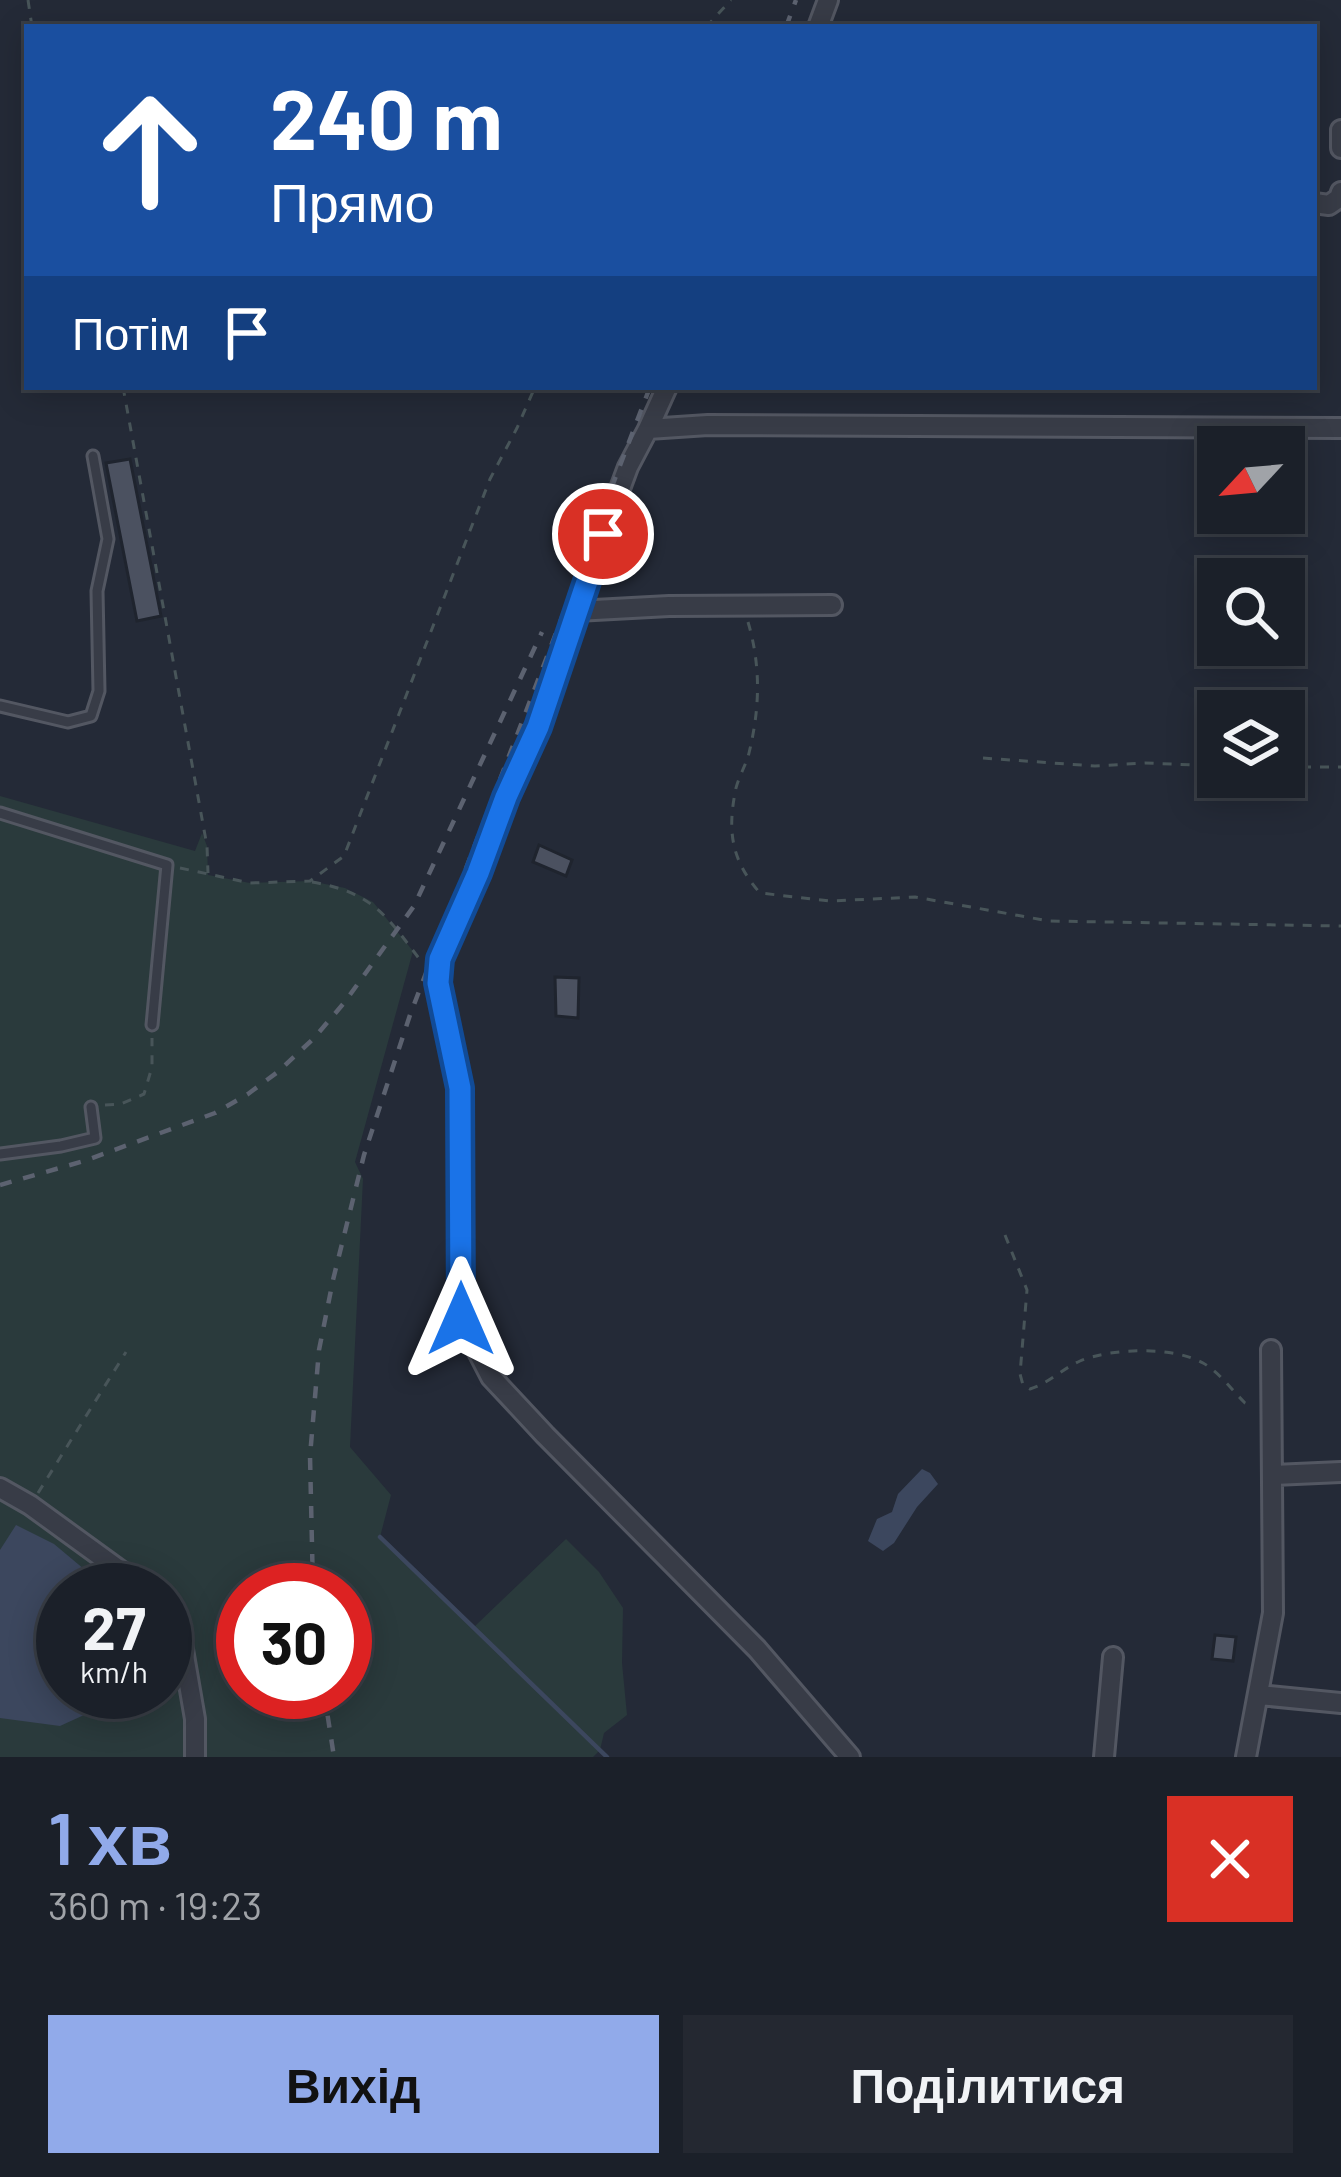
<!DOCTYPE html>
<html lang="uk">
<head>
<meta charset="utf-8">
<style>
	:root { --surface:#1b2029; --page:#242831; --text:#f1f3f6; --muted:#a0a3a8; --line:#393e46; --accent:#91aaea }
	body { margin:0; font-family:Barlow,sans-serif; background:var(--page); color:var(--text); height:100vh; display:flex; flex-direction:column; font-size:45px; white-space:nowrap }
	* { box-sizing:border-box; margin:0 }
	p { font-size:39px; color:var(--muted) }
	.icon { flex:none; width:66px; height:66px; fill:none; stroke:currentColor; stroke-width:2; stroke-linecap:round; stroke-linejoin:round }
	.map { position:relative; height:1757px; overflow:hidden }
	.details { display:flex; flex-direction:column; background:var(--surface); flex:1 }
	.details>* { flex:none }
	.banner { position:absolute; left:24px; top:24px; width:1293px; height:366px; border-radius:0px; box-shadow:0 6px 30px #0003,0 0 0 3px var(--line); background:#1a4fa0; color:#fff; overflow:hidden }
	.needle { width:78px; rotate:244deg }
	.controls { position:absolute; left:1197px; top:426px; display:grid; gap:24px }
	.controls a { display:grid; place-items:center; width:108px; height:108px; border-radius:0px; background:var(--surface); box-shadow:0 6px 30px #0003,0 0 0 3px var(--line); font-size:60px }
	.speed { position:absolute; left:36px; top:1563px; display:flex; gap:24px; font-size:60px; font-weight:700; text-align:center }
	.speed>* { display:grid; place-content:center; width:156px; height:156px; border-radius:50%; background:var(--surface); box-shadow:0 6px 30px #0003,0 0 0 3px var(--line); line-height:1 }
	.speed small { font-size:30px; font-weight:400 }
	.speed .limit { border:18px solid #d22; background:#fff; color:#111 }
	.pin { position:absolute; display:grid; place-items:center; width:102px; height:102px; color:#fff; margin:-51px; border:6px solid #fff; border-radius:50%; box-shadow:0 3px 12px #0007 }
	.me { position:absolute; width:132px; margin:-66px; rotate:0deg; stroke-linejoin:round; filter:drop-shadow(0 0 9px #0008) }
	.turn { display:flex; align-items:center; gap:42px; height:252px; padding:0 48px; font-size:54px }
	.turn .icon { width:156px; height:156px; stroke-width:2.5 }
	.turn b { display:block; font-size:84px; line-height:102px }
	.then { display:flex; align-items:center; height:114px; padding:0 48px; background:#0003; gap:24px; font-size:45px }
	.round { display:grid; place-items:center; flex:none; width:126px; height:126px; border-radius:0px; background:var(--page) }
	.summary { display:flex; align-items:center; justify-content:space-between; height:204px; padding:0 48px }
	h1 { font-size:72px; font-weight:600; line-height:90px; color:var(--accent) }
	.action { display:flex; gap:24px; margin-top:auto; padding:24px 48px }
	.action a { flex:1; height:138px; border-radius:0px; background:var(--accent); color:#111; font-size:48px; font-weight:600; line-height:138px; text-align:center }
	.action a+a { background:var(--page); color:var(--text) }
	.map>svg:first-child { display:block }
	.green { fill:#2a3a3c; fill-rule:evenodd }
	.water { fill:#3c475e }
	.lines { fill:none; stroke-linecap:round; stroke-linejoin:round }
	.stream { stroke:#3c475e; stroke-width:4.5 }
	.building { fill:#4b5160; stroke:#1f242e; stroke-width:3 }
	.lane-casing { stroke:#535762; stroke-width:15 }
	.street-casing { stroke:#535762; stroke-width:24 }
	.path { stroke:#485559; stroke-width:3; stroke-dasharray:9 9; stroke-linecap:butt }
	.lane { stroke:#383c47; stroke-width:9 }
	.street { stroke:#383c47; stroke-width:18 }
	.rail { stroke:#5c6270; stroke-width:4.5; stroke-dasharray:12 12; stroke-linecap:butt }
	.route-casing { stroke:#114b97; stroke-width:30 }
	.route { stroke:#1a73e8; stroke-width:21 }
</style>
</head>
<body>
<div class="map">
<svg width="1341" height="1757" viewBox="0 0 1341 1757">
	<rect width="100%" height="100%" fill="#242a37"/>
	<path class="green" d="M0,796L195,851L202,833L207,846L208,875L250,883L310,881L345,888L373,902L413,951L355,1162L363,1179L350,1447L391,1495L380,1537L474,1627L566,1539L599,1572L623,1608L622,1663L627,1715L604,1733L600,1750L593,1757H0ZM63,1590H165V1692H63ZM243,1590H345V1692H243Z"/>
	<path class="water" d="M922,1469L930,1473L938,1484L917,1507L894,1543L883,1551L868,1541L877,1519L892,1512L898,1494Z
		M16,1525L54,1544L109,1590H63V1692H104L95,1710L60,1726L0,1718V1550Z"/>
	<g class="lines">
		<path class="stream" d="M380,1537L607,1757"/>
	</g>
	<path class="building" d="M130,459L161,616L137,621L106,463Z
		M539,845L572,860L566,876L533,862Z
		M555,977L579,978L578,1018L556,1016Z
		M1215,1635L1236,1637L1233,1661L1212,1659Z"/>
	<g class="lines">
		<defs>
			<path id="lane" d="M0,706L68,722L91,716L99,691L97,591L108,539L93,456
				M0,813L167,865L152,1025
				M0,1154L61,1146L95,1138L91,1107"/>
			<path id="street" d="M818,27L828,0
				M1341,130V148
				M1314,203L1329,205L1339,198L1341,192
				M648,429L667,387
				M576,611L669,606L832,605
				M1274,1475L1341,1472
				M0,1488L30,1505L147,1590
				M165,1613L180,1632L195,1719V1757
				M1259,1695L1341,1703
				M850,1757L757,1649L545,1435L491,1377L461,1319L460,1088L438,983L440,959L478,873L506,797L538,727L578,602L628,467L648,429L708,425L1341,428
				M1104,1757L1113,1657
				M1246,1757L1273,1613L1271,1350"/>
		</defs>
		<use href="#lane" class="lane-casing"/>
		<use href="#street" class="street-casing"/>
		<path class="path" d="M28,0L32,27
			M706,27L731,0
			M123,387L207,846L208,873
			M748,622C761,666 760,708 749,753C746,765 739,776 736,788C727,831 731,860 760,893L830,901L915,897L1049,921L1341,926
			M983,758L1095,766L1145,763L1218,766
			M1284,767H1341
			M180,868L250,883L310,881L344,856L490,479L517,428L535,387
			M312,882C373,893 385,914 421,961
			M105,1105L121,1104L144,1094L152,1067V1038
			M1005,1235L1027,1290L1020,1374L1023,1385L1030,1389C1049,1383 1062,1369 1080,1361C1111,1348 1173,1346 1203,1363C1219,1372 1232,1390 1245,1403L1253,1407
			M38,1493L126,1352"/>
		<use href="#lane" class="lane"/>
		<use href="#street" class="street"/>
		<path class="rail" d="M786,27L796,0
			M0,1185L84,1161L215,1113L248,1094L279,1071L314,1038L344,1003L414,906L542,632
			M313,1590L310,1456L319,1350L333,1280L364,1155L410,1015L650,387
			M324,1692L334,1757"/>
	</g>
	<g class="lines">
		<defs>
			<path id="route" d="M461,1319L460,1088L438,983L440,959L478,873L506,797L538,727L603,534"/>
		</defs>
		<use href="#route" class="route-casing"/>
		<use href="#route" class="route"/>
	</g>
</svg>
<div class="controls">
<a><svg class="needle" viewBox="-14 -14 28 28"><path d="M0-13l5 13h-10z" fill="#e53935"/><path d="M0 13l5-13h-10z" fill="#a0a3a8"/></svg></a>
<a><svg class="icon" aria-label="search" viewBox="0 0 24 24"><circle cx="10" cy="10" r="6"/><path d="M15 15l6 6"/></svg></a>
<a><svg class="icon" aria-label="layers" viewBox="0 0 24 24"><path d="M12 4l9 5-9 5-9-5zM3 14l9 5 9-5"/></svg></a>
</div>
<div class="speed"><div>27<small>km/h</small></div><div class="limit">30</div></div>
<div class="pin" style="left:603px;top:534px;background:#d93025"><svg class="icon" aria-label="arrive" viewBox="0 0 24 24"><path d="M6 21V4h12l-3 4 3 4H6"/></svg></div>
<svg class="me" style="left:461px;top:1319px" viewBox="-20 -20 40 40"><path d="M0-17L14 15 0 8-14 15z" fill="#1a73e8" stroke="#fff" stroke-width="4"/></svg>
<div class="banner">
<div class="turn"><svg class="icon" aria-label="ahead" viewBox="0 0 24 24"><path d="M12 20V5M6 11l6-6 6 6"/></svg><div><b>240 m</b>Прямо</div></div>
<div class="then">Потім<svg class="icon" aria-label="arrive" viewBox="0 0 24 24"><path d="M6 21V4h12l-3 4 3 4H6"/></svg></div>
</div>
</div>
<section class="details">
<div class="summary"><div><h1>1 хв</h1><p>360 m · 19:23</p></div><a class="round" style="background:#d93025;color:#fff"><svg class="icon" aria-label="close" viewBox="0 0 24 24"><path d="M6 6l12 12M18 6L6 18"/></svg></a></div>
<div class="action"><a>Вихід</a><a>Поділитися</a></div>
</section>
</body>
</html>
